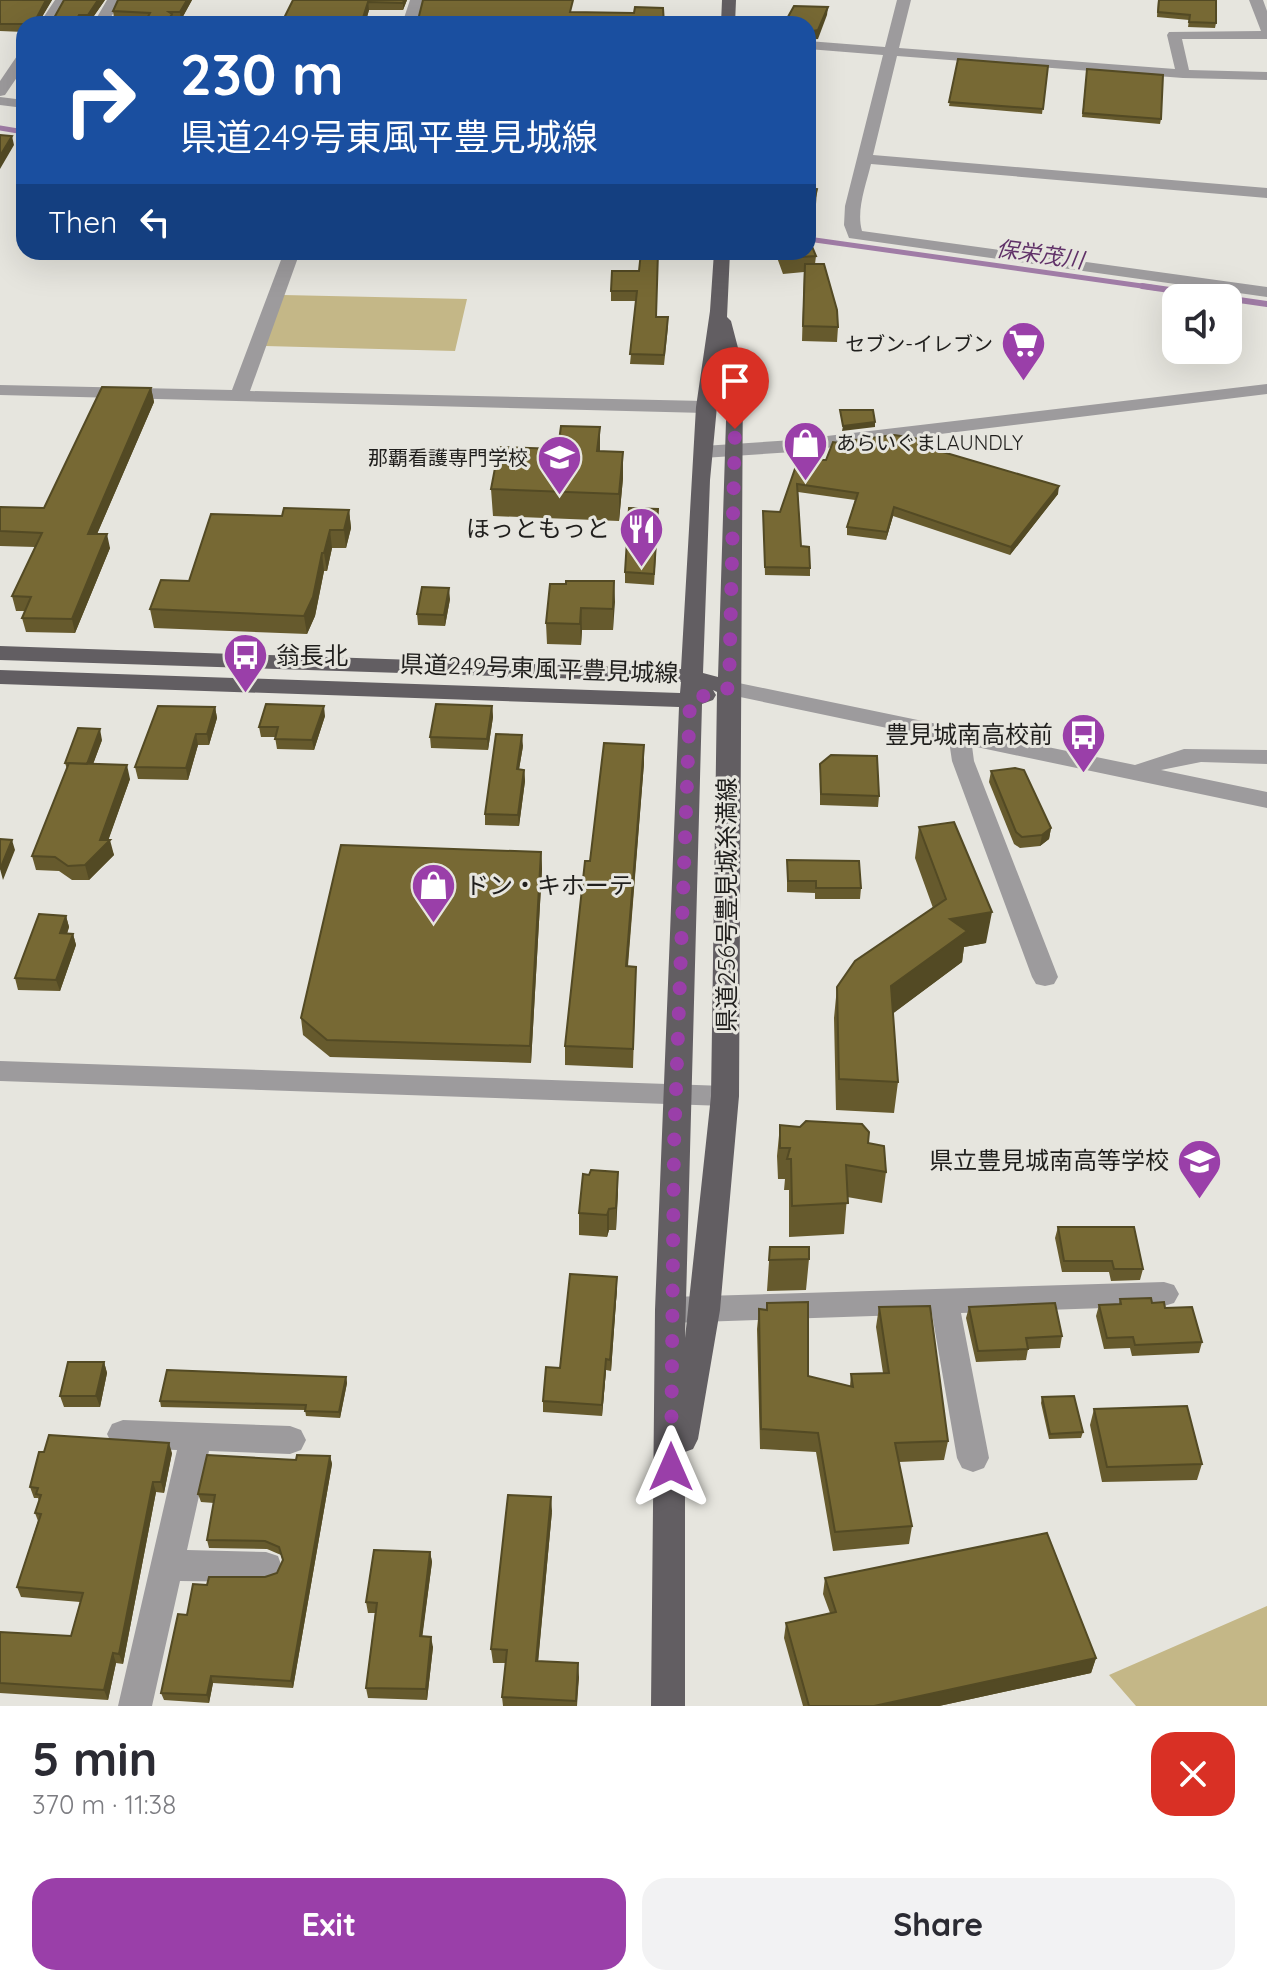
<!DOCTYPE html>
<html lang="en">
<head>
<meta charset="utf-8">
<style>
	:root { --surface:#fff; --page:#f2f2f3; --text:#2b2b33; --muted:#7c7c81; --accent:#9a3fa9 }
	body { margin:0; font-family:Quicksand,"Noto Sans JP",sans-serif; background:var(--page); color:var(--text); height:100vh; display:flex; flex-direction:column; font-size:30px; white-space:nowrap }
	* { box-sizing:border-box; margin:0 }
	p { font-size:26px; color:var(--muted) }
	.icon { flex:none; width:44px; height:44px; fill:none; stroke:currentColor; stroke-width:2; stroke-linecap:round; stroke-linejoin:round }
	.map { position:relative; height:1706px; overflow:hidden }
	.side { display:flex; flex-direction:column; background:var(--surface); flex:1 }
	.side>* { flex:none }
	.hud { position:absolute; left:16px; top:16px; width:800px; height:244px; border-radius:24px; box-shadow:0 8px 32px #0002; background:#1a4fa0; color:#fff; overflow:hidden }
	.fabs { position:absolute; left:1162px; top:284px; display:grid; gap:16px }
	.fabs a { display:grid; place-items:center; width:80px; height:80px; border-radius:16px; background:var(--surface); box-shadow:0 8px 32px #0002; font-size:40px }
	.pin { position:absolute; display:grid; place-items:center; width:68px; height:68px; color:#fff; margin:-82px -34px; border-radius:50% 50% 50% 0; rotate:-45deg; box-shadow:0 0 8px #0007 }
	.pin .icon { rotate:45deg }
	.me { position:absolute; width:88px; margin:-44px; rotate:0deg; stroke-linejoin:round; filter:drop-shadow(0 0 6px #0008) }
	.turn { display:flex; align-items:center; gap:28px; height:168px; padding:0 32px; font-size:36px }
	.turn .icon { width:104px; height:104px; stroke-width:2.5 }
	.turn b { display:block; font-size:56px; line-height:68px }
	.then { display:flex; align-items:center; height:76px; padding:0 32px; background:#0003; gap:16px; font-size:30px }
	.round { display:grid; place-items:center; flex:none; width:84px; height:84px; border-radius:24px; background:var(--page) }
	.headline { display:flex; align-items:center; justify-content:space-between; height:136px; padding:0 32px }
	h1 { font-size:48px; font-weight:800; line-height:60px }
	.button { display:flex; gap:16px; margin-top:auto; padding:16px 32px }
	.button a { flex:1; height:92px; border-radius:24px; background:var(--accent); color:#fff; font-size:32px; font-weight:800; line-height:92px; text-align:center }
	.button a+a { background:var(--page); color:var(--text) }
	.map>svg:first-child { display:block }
	.green { fill:#c4b787 }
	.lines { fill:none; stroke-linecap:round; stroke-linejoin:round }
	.stream-far1 { stroke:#a07ca6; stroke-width:5 }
	.stream { stroke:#a07ca6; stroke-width:6 }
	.minor { fill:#9d9b9d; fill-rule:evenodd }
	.major { fill:#625e62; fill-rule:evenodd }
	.wall { fill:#665a2d }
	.shaded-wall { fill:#534a24 }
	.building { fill:#776934; stroke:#534a24; stroke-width:2 }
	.route { stroke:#9a3fa9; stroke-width:14; stroke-dasharray:0 25.2 }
	.labels { text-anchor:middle; stroke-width:6; stroke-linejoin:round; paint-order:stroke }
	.far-poi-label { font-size:20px; fill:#201f1d; stroke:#e6e5de; text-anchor:end }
	.far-water-label { font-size:22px; font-style:italic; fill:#603168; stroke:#e6e5de }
	.poi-label { font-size:24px; fill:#201f1d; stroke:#e6e5de; text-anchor:end }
	.street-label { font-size:24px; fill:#201f1d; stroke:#e6e5de }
</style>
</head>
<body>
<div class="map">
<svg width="1267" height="1706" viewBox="0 0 1267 1706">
	<rect width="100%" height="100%" fill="#e6e5de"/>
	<path class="green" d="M283,295L467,299L455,351L265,346Z
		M1267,1606V1706H1136L1109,1675Z"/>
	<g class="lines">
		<path class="stream-far1" d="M0,128L24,132
			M808,239L1156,288"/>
		<path class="stream" d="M1142,286L1267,304"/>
		<path class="minor" d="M55,0H69L53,24H39Z
			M107,0H121L107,24H93Z
			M410,0H424L416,24H402Z
			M897,0H911L899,48L1175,69L1167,35L1169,32L1261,31L1249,0H1263L1267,11V39H1182L1189,70L1267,72V80L1183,78L897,56L873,155L1267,188V198L871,164C866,185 856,210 862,231L1267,287V297L849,238L844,225L845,206L883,55L808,49V41L885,47Z
			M24,52V67L5,95L0,96V81L19,53Z
			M0,97L24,100V108L0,105Z
			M284,252H300L250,391L705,401L714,407L705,413L0,395V385L232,390Z
			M1267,384V394L793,452L703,458L694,452L703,446L793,440Z
			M729,681L1135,765L1184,749L1267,750V764L1201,762L1161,770L1267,792V808L972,746L974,761L1058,977L1054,984L1045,986L1036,984L1032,977L952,761L949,741L721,693L718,688L721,683Z
			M0,1061L725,1086L735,1089L739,1096L735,1103L725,1106L0,1081Z
			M1164,1282L1174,1285L1179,1294L1174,1303L1164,1306L961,1313L989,1458L984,1468L973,1472L962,1468L957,1458L932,1314L670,1323L659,1319L655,1310L659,1301L670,1297Z
			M123,1420L290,1426L301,1430L306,1440L301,1450L290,1454L209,1451L187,1550L266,1552L278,1556L282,1567L278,1578L266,1582L180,1581L152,1706H118L177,1450L123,1448L112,1444L107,1434L112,1424Z"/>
		<path class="major" d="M722,0H736L735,24H721Z
			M714,252H730L727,317L731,321L743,367L739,1096L720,1310L698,1439L693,1449L685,1452V1706H651L655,1310L679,707L0,684V670L680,693L681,682L0,660V646L681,669L696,407L710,311ZM722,354L725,367L726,421L718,677L703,673L710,480ZM713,690L717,692L711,1096L685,1338L702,704L713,700L716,695Z"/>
	</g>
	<path class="wall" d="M0,0H52L41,18H54L105,0L89,23L24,24V32L0,31Z
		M118,0H192L181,20H173L172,24H144L146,20L114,18L113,11Z
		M293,0H407L403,10H369L365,24H281Z
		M1158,0L1216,23L1215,28L1188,27L1189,20L1157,17Z
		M958,59L1048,66L1042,114L949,106Z
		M1087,69L1161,119L1160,124L1082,117Z
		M808,188L816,204L810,230H808Z
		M775,252H808L816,256L815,264L838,327L837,342L802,341L804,272L783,274Z
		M639,271L657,317L668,327L664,365L630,364L636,301H611V291Z
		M151,388L154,402L97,534L110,548L75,633L26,632L22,618L25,611H16L12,596L35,547L0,546V507L44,508Z
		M600,427V451L623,452V478L619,521L493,516L491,489L558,449Z
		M921,439L920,445L1058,494L1010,555L893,516L886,540L847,535V527L855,500L798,492L801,546L810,568V576L765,575L763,511L780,512L798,460H826L846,443Z
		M349,510L351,528L346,548H332L327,571H324L315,616L307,634L154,628L150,609L282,516Z
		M658,520L654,585L625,583V572Z
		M614,581L613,630H582L581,645L547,644L546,623L566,584Z
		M450,599L445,626L418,625L417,614Z
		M492,706L493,717L488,750L431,748L430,737Z
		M215,707L217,718L209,745H198L188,780L138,779L135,767Z
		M325,716L314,750L277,749L275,737H261L259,727Z
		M102,740L93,764L130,779L108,840L114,855L89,880H72L59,871L36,870L32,856L67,769L65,763Z
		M644,745V763L628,966L636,967L633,1068L565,1065V1046L590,861Z
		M523,746L519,769L524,770L525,781L519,826L485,825V814Z
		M820,764L879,796L878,807L820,805Z
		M991,771L1051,828L1049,839L1040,846L1020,848L1014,844L989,782Z
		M919,827L986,943L964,947L962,962L893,1013L898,1082L894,1113L836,1110L834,1018L837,987L933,908L915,858Z
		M541,852L542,869L531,1063L330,1057L303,1035L301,1018Z
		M787,860L861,888L860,899H815V893L787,892Z
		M66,916L69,927L67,934H73L76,945L60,991L18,990L15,978Z
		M780,1125L868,1143L886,1172L882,1203L847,1197L844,1234L789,1237V1190H784L785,1179H778L777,1156Z
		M618,1172L616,1230H609L607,1237L579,1235V1213L589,1175Z
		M1058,1227L1143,1269L1140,1280L1111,1281L1109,1272H1062L1055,1238Z
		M770,1247L809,1259L806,1290L767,1291Z
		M617,1288L611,1371L606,1370L602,1416L543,1412V1401L560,1368Z
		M1120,1299L1152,1303L1165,1308L1202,1342L1199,1353L1132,1356L1130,1348L1104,1349L1096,1316L1099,1305L1119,1304Z
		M879,1307L948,1441L944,1460L899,1462L912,1526L909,1544L833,1551L816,1452L760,1449L757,1329L759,1309L808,1376L850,1386L851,1374L883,1373L876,1327Z
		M969,1307L1062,1336L1060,1348L1028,1349L1026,1360L976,1362L966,1318Z
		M104,1362L107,1373L100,1407H64L60,1396Z
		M346,1377L347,1383L340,1418L306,1416L305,1410L161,1407L160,1401Z
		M1042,1397L1083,1432L1081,1438L1049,1439L1041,1403Z
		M1094,1409L1202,1464L1197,1480L1102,1482L1090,1425Z
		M172,1453L164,1493L156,1492L123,1664L116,1663L108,1700L0,1693V1632L71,1636L80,1602L21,1597L17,1587L38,1521L35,1513L39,1501L38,1498H34L30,1487Z
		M330,1456L332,1464L293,1688L213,1683L209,1703L164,1700L161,1693L187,1615L207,1585L265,1577L277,1573L283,1561L281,1555L267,1549L209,1548L207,1540L214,1503L201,1502L198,1494L296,1460Z
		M552,1511L538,1661L579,1677L577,1706H503L502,1697L506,1663H493L491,1649Z
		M430,1552L432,1562L422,1636L433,1647L427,1700L368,1698L366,1688L375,1613H368L366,1602Z
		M825,1578L1096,1658L1091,1673L939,1706H803L784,1638L786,1623L830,1613L823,1594Z"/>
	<path class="shaded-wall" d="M46,0H52L38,24L36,19Z
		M98,0H105L89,23L88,15Z
		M187,0H192L181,20L180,12Z
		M404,0H407L403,10V3Z
		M368,2L369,10L365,24H361Z
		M828,7L827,15L818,39L808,40V32Z
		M172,14L173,21L172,24H166Z
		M79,15L80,24H74Z
		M813,44L812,52L808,62V55Z
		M12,136L14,145L0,169V156Z
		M817,189L816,204L810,230L811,214Z
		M151,388L154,402L91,548L88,534Z
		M875,422V427L842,431L843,426Z
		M600,427V453L597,451Z
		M623,452V478L619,521V494Z
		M1059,486L1058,494L1010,555L1011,547Z
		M894,507L893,516L886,540L887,532Z
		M349,510L351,528L346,548L344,530Z
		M330,530L332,548L327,571L324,553Z
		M107,534L110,548L75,633L72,619Z
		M322,553L324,571L315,616L307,634L304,616Z
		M614,581L615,602L613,630V609Z
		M449,588L450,599L445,626L444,615Z
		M581,608L582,630L581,645L580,624Z
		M324,706L325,716L314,750L312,740Z
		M492,706L493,717L488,750L487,739Z
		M215,707L217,718L209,745L207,734Z
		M100,729L102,740L89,775L87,764Z
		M196,734L198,745L188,780L186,768Z
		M522,735L523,746L517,781V769Z
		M644,745V763L626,985V966Z
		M127,765L130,779L107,844L110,840L114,855L89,880L85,865L100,840Z
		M524,770L525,781L519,826L518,815Z
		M1051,828L1049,839L1040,846L1042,835Z
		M12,840L15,850L3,880L0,869Z
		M541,852L542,869L531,1063L530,1046Z
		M992,912L986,943L964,947L962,962L887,1018L891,986L950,919Z
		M66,916L69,927L63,945L60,933Z
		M73,934L76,945L60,991L56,980Z
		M618,1172V1194L616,1230V1208Z
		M609,1209V1230L607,1237V1215Z
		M617,1277V1288L611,1371L610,1360Z
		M606,1359V1370L602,1416V1405Z
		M104,1362L107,1373L100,1407L96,1396Z
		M346,1377L347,1383L340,1418L339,1412Z
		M169,1443L172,1453L164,1493L161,1482Z
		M330,1456L332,1464L293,1688L291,1681Z
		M153,1482L156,1492L123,1664L119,1654Z
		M551,1497L552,1511L537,1674L536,1661Z
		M430,1552L432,1562L421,1647L420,1636Z
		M431,1637L433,1647L427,1700L426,1689Z
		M113,1653L116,1663L108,1700L104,1690Z
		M1096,1658L1091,1673L939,1706H874Z
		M578,1663L579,1677L576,1706V1701Z
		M211,1676L213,1683L209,1703L207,1695Z"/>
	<path class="building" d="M0,0H46L36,19L54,18L64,0H98L88,15H79L74,24H0Z
		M118,0H187L180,12H169L172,14L166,24H144L150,13L113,11Z
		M293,0H404L403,3L368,2L361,24H281Z
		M423,0H573L570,12L634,13L635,7L663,8L664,24H417Z
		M1159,0H1216V23L1189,22L1190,15L1158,12Z
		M794,6L828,7L818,30L808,32V24H784Z
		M808,43L813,44L808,55Z
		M958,59L1048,66L1043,109L949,102Z
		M1087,69L1163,75L1161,119L1083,113Z
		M0,135L12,136L0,156Z
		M808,188L817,189L811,214H808Z
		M808,237L816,256L784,258L782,252H808Z
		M641,252H658L656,317H668L664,355L630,354L637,291H611L612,271H639Z
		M805,264H824L837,310L838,327L803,326Z
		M102,387L151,388L88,534H107L72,619L22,618L31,597L12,596L42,533L0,531V507L44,508Z
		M840,410H873L875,422L843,426Z
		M561,426L600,427L597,451L623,452L619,494L491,489L499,447L558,449Z
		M894,435L921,439L919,445L1059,486L1011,547L894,507L887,532L847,527L858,493L797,484L801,546L809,547L810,568L765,567L763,511L780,512L798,460H826L833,442L847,444L846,441Z
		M284,508L349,510L344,530H330L324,553H322L313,597L304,616L150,609L161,580L189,581L211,514L282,516Z
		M629,508L658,509L654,574L625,572Z
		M566,581H614L613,609L581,608L580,624L546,623L550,584H566Z
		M422,587L449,588L444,615L417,614Z
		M266,704L324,706L312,740L275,739L278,727H259Z
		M436,704L492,706L487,739L430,737Z
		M158,706L215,707L207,734H196L186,768L135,767Z
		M78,728L100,729L87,764L65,763Z
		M496,734L522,735L517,769L524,770L518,815L485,814Z
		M604,743L644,745L626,966L636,967L633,1049L565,1046L585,861H590Z
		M831,755L877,756L879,796L821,794L820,764Z
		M69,763L127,765L100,840H110L85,865L68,866L55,857L32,856Z
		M1015,768L1024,770L1051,828L1042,835L1022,837L1016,832L991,771Z
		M954,822L992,912L950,919L967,931L891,986L898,1082L839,1079L837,987L855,961L946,899L919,827Z
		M0,839L12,840L0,869Z
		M341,845L541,852L530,1046L327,1040L301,1018Z
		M787,860L859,861L861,888H816V881H788Z
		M39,914L66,916L60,933L73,934L56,980L15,978Z
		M806,1121L862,1124L869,1132L868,1143L884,1146L886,1172L846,1165L848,1203L792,1206L791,1159H787L790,1148H780V1125L800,1127Z
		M591,1170L618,1172L616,1208L609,1209L607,1215L579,1213L583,1174L589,1175Z
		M1058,1227H1134L1143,1269H1114L1112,1261H1064Z
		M770,1247H809V1259L769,1260Z
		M570,1274L617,1277L610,1360L606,1359L602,1405L543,1401L546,1367L560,1368Z
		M1151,1298L1152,1303L1164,1302L1165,1308L1192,1307L1202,1342L1135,1345L1133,1337L1107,1338L1099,1305L1121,1304L1120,1299Z
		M808,1302V1376L853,1387L851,1374L889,1373L879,1307L930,1306L948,1441L895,1443L912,1526L835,1532L818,1433L761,1429L759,1309L767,1310V1303Z
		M1055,1303L1062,1336L1026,1338L1028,1349L978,1351L969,1307Z
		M68,1362H104L96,1396H60Z
		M167,1370L346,1377L339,1412L305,1411L306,1405L160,1401Z
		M1074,1396L1083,1432L1050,1434L1042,1397Z
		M1187,1406L1202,1464L1107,1467L1094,1409Z
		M49,1435L169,1443L161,1482H153L119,1654L113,1653L104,1690L0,1683V1632L71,1636L83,1593L17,1587L41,1514L35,1513L41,1495L36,1494L38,1488L30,1487L39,1452H44Z
		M207,1455L296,1460L297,1455L330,1456L291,1681L211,1676L207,1695L161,1693L178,1614L187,1615L193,1584L207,1585L209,1577H265L277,1573L283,1560L279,1547L265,1541L207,1540L215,1495L198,1494Z
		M508,1495L551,1497L536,1661L578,1663L576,1701L502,1697L507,1650L491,1649Z
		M1047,1533L1096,1658L874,1706H809L786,1623L836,1612L825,1578Z
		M374,1550L430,1552L420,1636L431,1637L426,1689L366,1688L377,1603L366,1602Z"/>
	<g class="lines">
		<path class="route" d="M671,1467L674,1146L690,700L729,688L735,429"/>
	</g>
	<defs>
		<symbol id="supermarket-pin" viewBox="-11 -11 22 30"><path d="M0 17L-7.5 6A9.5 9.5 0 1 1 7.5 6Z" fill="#9a3fa9" stroke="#e6e5de"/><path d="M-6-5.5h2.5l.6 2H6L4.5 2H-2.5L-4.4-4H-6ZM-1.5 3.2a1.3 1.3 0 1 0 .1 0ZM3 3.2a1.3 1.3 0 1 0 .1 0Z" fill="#fff"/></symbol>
		<symbol id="shop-pin" viewBox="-11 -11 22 30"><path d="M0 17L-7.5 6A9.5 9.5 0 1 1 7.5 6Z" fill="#9a3fa9" stroke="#e6e5de"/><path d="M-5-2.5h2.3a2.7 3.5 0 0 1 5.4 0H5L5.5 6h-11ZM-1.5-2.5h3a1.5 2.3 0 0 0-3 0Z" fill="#fff"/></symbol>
		<symbol id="university-pin" viewBox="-11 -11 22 30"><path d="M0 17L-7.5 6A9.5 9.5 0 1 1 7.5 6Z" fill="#9a3fa9" stroke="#e6e5de"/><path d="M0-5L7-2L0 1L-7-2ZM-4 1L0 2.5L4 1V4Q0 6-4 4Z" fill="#fff"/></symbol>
		<symbol id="restaurant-pin" viewBox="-11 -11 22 30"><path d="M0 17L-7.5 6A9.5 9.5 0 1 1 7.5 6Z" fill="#9a3fa9" stroke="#e6e5de"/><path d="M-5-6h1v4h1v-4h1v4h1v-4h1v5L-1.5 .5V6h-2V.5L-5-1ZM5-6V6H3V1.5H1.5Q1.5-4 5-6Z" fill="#fff"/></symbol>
		<symbol id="bus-pin" viewBox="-11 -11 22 30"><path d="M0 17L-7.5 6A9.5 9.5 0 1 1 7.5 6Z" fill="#9a3fa9" stroke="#e6e5de"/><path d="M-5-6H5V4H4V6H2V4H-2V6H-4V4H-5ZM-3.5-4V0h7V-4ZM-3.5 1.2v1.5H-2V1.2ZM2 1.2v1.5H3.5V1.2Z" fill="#fff"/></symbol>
		<symbol id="school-pin" viewBox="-11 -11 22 30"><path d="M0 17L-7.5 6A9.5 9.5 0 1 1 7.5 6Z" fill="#9a3fa9" stroke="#e6e5de"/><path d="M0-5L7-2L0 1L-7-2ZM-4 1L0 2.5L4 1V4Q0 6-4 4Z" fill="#fff"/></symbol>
	</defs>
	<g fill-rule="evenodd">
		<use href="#supermarket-pin" x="998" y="318" width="51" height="69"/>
		<use href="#shop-pin" x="780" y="418" width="51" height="69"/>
		<use href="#university-pin" x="534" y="432" width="51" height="69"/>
		<use href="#restaurant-pin" x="616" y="504" width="51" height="69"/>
		<use href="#bus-pin" x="220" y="630" width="51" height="69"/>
		<use href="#bus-pin" x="1058" y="710" width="51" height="69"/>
		<use href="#shop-pin" x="408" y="860" width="51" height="69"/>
		<use href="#school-pin" x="1174" y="1136" width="51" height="69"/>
	</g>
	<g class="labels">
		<g class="far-poi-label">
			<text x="993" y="351">セブン-イレブン</text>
			<text x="836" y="450" text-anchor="start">あらいぐまLAUNDLY</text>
			<text x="528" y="465">那覇看護専門学校</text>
		</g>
		<g class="far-water-label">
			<text transform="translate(1040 254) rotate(8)" y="8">保栄茂川</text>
		</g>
		<g class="poi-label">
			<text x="610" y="537">ほっともっと</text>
			<text x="276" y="664" text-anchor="start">翁長北</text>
			<text x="1053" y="743">豊見城南高校前</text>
			<text x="465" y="894" text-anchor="start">ドン・キホーテ</text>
			<text x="1169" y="1169">県立豊見城南高等学校</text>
		</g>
		<g class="street-label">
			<text transform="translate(539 669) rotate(2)" y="8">県道249号東風平豊見城線</text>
			<text transform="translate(727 905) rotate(-90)" y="8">県道256号豊見城糸満線</text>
		</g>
	</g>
</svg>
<div class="fabs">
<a><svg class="icon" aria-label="sound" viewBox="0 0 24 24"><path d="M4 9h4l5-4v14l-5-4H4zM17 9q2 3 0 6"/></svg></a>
</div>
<div class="pin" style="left:735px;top:429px;background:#d93025"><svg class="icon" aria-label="arrive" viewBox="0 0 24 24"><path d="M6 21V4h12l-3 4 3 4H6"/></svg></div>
<svg class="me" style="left:671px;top:1467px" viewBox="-20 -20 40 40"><path d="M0-17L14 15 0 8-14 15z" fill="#9a3fa9" stroke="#fff" stroke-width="4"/></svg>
<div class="hud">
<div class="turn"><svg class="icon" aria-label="right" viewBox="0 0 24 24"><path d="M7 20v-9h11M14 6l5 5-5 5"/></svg><div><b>230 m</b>県道249号東風平豊見城線</div></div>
<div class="then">Then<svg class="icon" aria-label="left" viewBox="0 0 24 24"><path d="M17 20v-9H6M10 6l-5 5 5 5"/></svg></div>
</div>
</div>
<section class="side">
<div class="headline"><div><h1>5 min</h1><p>370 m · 11:38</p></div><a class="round" style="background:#d93025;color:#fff"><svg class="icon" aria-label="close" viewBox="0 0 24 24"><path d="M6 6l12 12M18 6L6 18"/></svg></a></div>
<div class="button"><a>Exit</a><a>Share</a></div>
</section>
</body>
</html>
